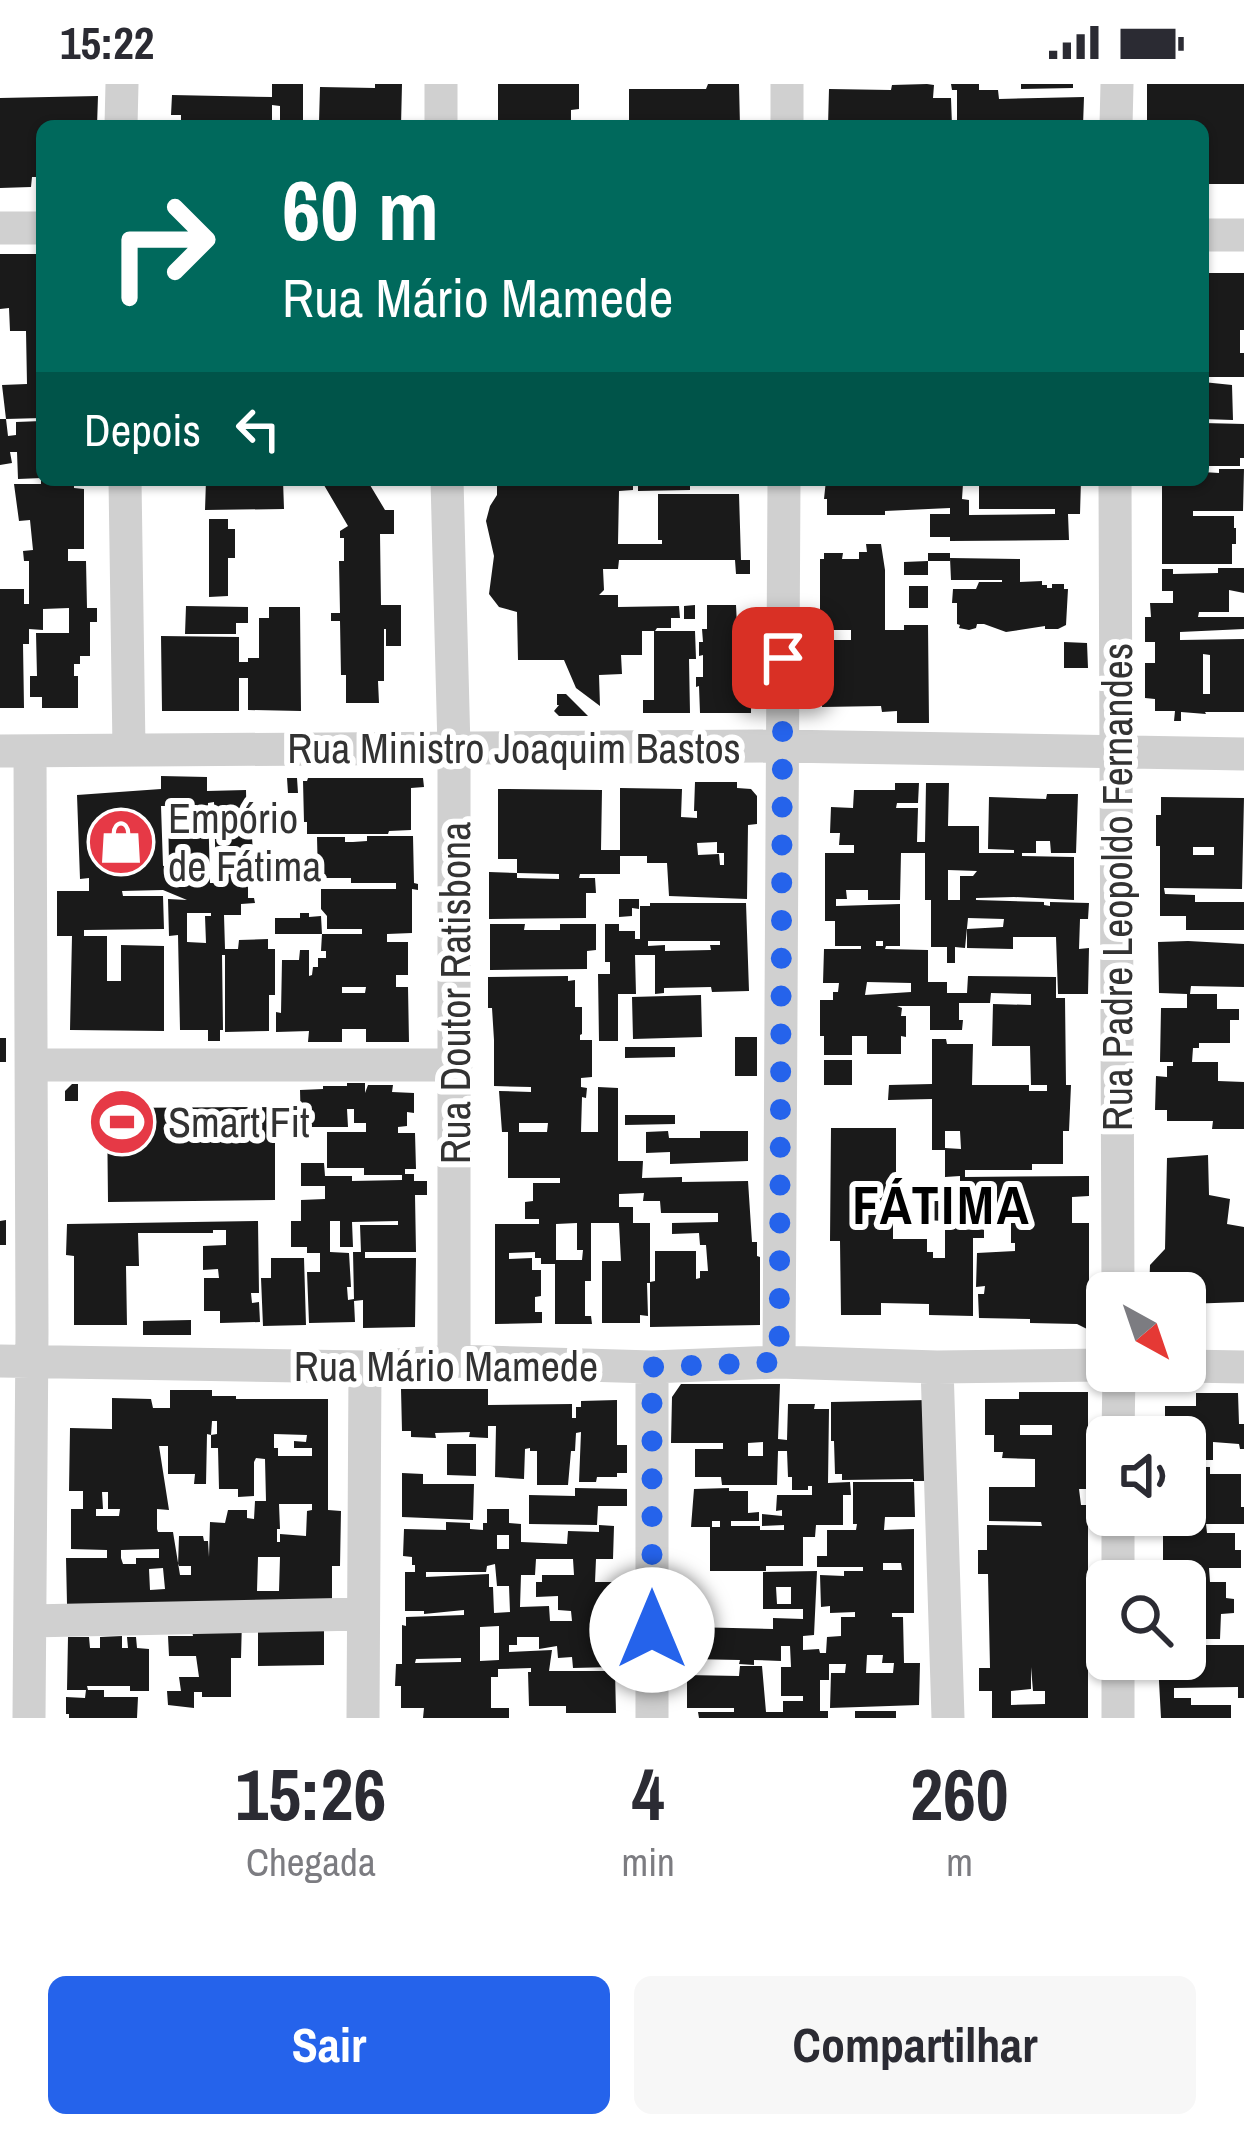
<!DOCTYPE html>
<html lang="pt">
<head>
<meta charset="utf-8">
<style>
	:root { --surface:#fff; --page:#f7f7f7; --text:#2b2b33; --muted:#7c7c81; --accent:#2563eb }
	body { margin:0; font-family:"Archivo Narrow",sans-serif; background:var(--page); color:var(--text); height:100vh; display:flex; flex-direction:column; font-size:45px; white-space:nowrap }
	* { box-sizing:border-box; margin:0 }
	p { font-size:39px; color:var(--muted) }
	.icon { flex:none; width:66px; height:66px; fill:none; stroke:currentColor; stroke-width:2; stroke-linecap:round; stroke-linejoin:round }
	.map { position:relative; height:1634px; overflow:hidden }
	.side { display:flex; flex-direction:column; background:var(--surface); flex:1 }
	.side>* { flex:none }
	.hud { position:absolute; left:36px; top:36px; width:1173px; height:366px; border-radius:18px; box-shadow:0 3px 9px #0004; background:#00695c; color:#fff; overflow:hidden }
	.needle { width:78px; rotate:140deg }
	.fabs { position:absolute; left:1086px; top:1188px; display:grid; gap:24px }
	.fabs a { display:grid; place-items:center; width:120px; height:120px; border-radius:18px; background:var(--surface); box-shadow:0 3px 9px #0004; font-size:60px }
	.pin { position:absolute; display:grid; place-items:center; width:102px; height:102px; color:#fff; margin:-51px; border-radius:24px; box-shadow:0 6px 18px #0006 }
	.me { position:absolute; width:132px; margin:-66px; rotate:0deg; stroke-linejoin:round; filter:drop-shadow(0 0 9px #0008) }
	.turn { display:flex; align-items:center; gap:42px; height:252px; padding:0 48px; font-size:54px }
	.turn .icon { width:156px; height:156px; stroke-width:2.5 }
	.turn b { display:block; font-size:84px; line-height:102px }
	.then { display:flex; align-items:center; height:114px; padding:0 48px; background:#0003; gap:24px; font-size:45px }
	.eta { display:flex; justify-content:space-evenly; align-items:center; height:204px; text-align:center }
	.eta b { font-size:72px; font-weight:700; line-height:84px }
	.action { display:flex; gap:24px; margin-top:auto; padding:24px 48px }
	.action a { flex:1; height:138px; border-radius:18px; background:var(--accent); color:#fff; font-size:48px; font-weight:700; line-height:138px; text-align:center }
	.action a+a { background:var(--page); color:var(--text) }
	.status { display:flex; justify-content:space-between; align-items:center; height:84px; padding:0 60px; background:var(--surface); direction:ltr }
	.status svg { height:33px; fill:currentColor }
	.map>svg:first-child { display:block }
	.building { fill:#1a1a1a; fill-rule:evenodd }
	.lines { fill:none; stroke-linecap:round; stroke-linejoin:round }
	.minor { stroke:#d0d0d0; stroke-width:33 }
	.route { stroke:#2563eb; stroke-width:21; stroke-dasharray:0 37.8 }
	.labels { text-anchor:middle; stroke-width:12; stroke-linejoin:round; paint-order:stroke }
	.street-label { font-size:42px; fill:#333; stroke:#fff }
	.poi-label { font-size:42px; fill:#333; stroke:#fff; text-anchor:start }
	.district-label { font-size:54px; font-weight:bold; letter-spacing:3px; fill:#000; stroke:#fff }
</style>
</head>
<body>
<div class="status"><b>15:22</b><svg viewBox="0 0 49 12"><path d="M0 12V9h3v3zM5 12V6h3v6zM10 12V3h3v9zM15 12V0h3v12zM26 1h20v11H26zM47 4h2v5h-2z"/></svg></div>
<div class="map">
<svg width="1244" height="1634" viewBox="0 0 1244 1634">
	<rect width="100%" height="100%" fill="#fff"/>
	<path class="building" d="M272,0H303V42H280V22L272,21V42H255V37L181,36V31H171L172,11L272,13Z
		M375,0H402L401,42H375V39L319,38L320,3L375,4Z
		M498,0H579V25L571,26V42H498Z
		M708,0H739L740,42H629V5H706Z
		M927,0L934,1L933,14H951L952,42H828L829,5L891,6L892,1Z
		M951,0H979V6H998L999,15L1084,13L1083,42H957V6H952Z
		M1021,0H1073V4L1021,5Z
		M1147,0H1244V100H1203V42H1147Z
		M98,12L97,42H42V93H32L31,103L0,104V14Z
		M0,170H42V334L6,335L2,301L27,300L26,247H10L9,224L0,225Z
		M1203,189H1244V246H1240V269H1244V293H1203Z
		M1203,298L1232,301L1233,336L1203,335Z
		M0,335H6L8,352L16,351V338L42,337V394L18,395L17,368H10L12,379L0,381Z
		M1203,339L1244,340V374H1240V382H1203Z
		M1219,385H1244L1243,427H1193V432H1234V444H1236V460H1232V480H1162V396H1203V388L1219,389Z
		M41,396H74V404L84,405V465H68V477H86L87,524H97V538H90V572H80V580H74V592H78V624H42V613H30V592H37L36,549H69V524L43,525V546L29,545V560H23L24,624H0V505H24V520H29V477H24L23,467L33,466L30,436L19,437L14,400H41Z
		M206,396H283L284,425L205,426Z
		M321,396H367L385,426H394V450H380L381,521H401V562H386V545H384V597H378L379,619H346V591H341L340,537H331V529H340L339,477H344V454H340V447L348,442Z
		M497,396H633V406L619,407L618,460H662V456H658V410H739L741,476H750V490H736L735,476H619L618,485H603L604,506L599,511H618V523L679,522L680,534H671V544H657L655,547H695L696,575H689L690,629H643V616H654V547H642V571H621L622,590L599,591L600,622L576,604L564,576H518L517,528L499,523L489,510L494,472L486,437L490,422L497,411Z
		M649,396H725V402H690V406L638,407V399L649,400Z
		M826,396H1081L1080,430H1068L1069,456L950,457V453H930V430H950V424L885,427V431H827V415H824ZM963,400L979,401V425H1055V430L969,431V416L962,415Z
		M209,435H228V445H235V474H228V512L209,513Z
		M866,460H881L885,486V546H904V541H928L929,639H897V627L882,628L881,622L822,623L821,556H851V546H820V475H824V469H843L842,475H859V468H867Z
		M928,469H950V477H928V491H904V478L928,477Z
		M950,474L1020,475V498L1042,497V501H1047V504H1052V500H1064V505H1068L1066,541L1058,545H1045V542L1006,548L984,540H977L976,544L969,546L959,544L960,541L957,540V519H952L953,505H976L979,498H1002V496H951Z
		M1218,484H1244V509L1229,506V528H1199L1198,533H1244V545L1180,548V556L1244,555V628H1205L1206,630L1181,628V637H1174L1175,627H1155V615L1145,614V579H1155V558H1145V533H1151L1150,519H1173V507H1162V485H1173V490L1218,489ZM1203,570L1210,571V610H1203Z
		M909,502H928V524H909Z
		M695,521V535H684V522Z
		M707,521H736L737,541H752L751,629H700L699,602L696,603V593H703V571L699,572V558H703L702,545H707Z
		M186,522L248,523V539H236V550H185Z
		M269,523H300L301,627L248,626V594H239V627H162L161,552L239,553V578H248V574H259V534H269Z
		M1064,558L1087,559L1088,584H1064Z
		M557,610H566L588,632H559L554,627L559,621H557Z
		M161,692L207,693V707L246,706L247,754H252L253,767H247L248,786L254,787V799H248V814H254L255,819L241,820V831H224L225,865H238L239,856L268,855V865H275V911H269V947L225,948V871H222L223,946H220V957H208V946H180L178,851L169,852L168,815L187,816L163,806L122,807L123,812H163L164,845L84,846V852H107V897H121V861L164,862V947L70,946L72,852H57V807H89V794L80,795L77,711L161,705ZM214,718L216,799H210L208,719ZM161,722H168L169,781L163,782ZM187,829H211V832H205L206,859L187,858Z
		M287,694H297L298,709H288Z
		M308,694H423L424,703L411,704V746L389,747L388,750H307V738H304L303,697H307Z
		M695,698H737V704L751,705L757,712V740L748,741L747,815L669,812L667,779H647V772H620V790H580L579,794H595L596,809H586V834L489,835V788L517,789V794L559,795V790L517,789V775H498V705L602,706L601,766H620V704L682,705L681,733L697,734V727H694ZM717,758V769H724V781H720L719,770L698,771L697,759Z
		M895,699H919L918,719H897L896,724H918L917,758H925L926,699H949L948,742H979V769H1014V766L988,765L989,713L1046,715L1047,710H1078L1076,769H1051L1050,757H1036V769H1022V772L1074,773V816L1014,813L976,814V816L1044,818V821L1050,822V818L1089,819L1088,835H1080L1079,865L1089,864L1088,910H1058L1056,853H1013V865L967,864V845L1003,843L1004,835L968,834L965,864L955,863V879H947V863H931V816H925V769H901L900,816H868V806H846L847,815H836V822L900,820V862H883V857H876V862H886L885,865L928,866V898H947V909H967L968,892L1056,893V914H1065L1066,1001H1071L1069,1047H1063V1080H1032V1086H965V1093L1089,1092V1112L1072,1113V1139H1089V1246L1077,1240L1030,1239V1235L979,1234L978,1210H984L985,1202L976,1203L977,1169L1015,1167V1159H1011V1139H984V1154H973V1232L929,1231V1220L881,1219V1231H841L840,1157H830L831,1044H896V1136H893V1155H927V1168H933V1174H945V1137L924,1136V1117H945V1126H960V1092L945,1093V1064L961,1065L960,1047H945V1066H932V1015L888,1016L889,1001L932,1000V955H946L947,960H973L972,1001H1029V1007H1047V1001H1031L1030,962H992L993,920L1031,921V910L991,909L990,919H959V936H963L962,946H930V922H897L902,924L901,932H906V953L901,952V970H867V952H852V971H824V952H820V916H833V908H838L839,899H823L824,865H861V862H835V837H825V769H854V761H839L840,749H830L831,723L853,724L854,706H895ZM948,786L977,787L973,792H960V816H948ZM867,898L911,899V908L865,911Z
		M1161,713L1244,714L1242,805L1164,804L1165,810L1195,811V818H1244V846H1186V832H1160V762H1156V731H1161ZM1193,763H1214V771H1193Z
		M367,752H413L414,799L418,800V806L412,805V849L387,850V858H408V891H396V903H408L409,958H366V945H342V958H308L309,947L276,948V928L281,929L282,876H299L300,866H309V892L312,891L313,883H318V874H326V867H321L322,850H275V834H300V829H309V833L321,832L322,850H362V845H327V832L321,825V805H396V799H351V794H318L317,753H345V758H353L367,757ZM342,903H366L365,909H342Z
		M619,815H639V825L632,824V832L619,833Z
		M650,819H746L749,907L712,908L711,903L664,904V909L655,910V871H635L636,910H618V957H599L598,890H610V878H605V840H619V847H635V855H640V822H650ZM648,857H720V861H710L711,866L665,867V861L648,862Z
		M490,840H525L524,846H560V840H596V866L587,867V885L490,886Z
		M1188,857L1244,860V903L1191,902L1190,910H1217V925H1239V936H1230V959H1199V964H1193L1192,978H1218V997L1244,998V1045H1212L1213,1037H1167V1026H1155L1156,992L1167,993V982H1173V978H1160L1161,924H1187V910L1159,909L1158,858Z
		M568,892V897L575,896V923H582V950L580,951V956H592V993L581,994V1003L587,1004L586,1014L582,1013L581,1048H598V1003L618,1004V1077H643L642,1094L682,1093V1098L748,1097L752,1158H757V1172L760,1173V1241L650,1243V1199H647L648,1232L640,1231V1239H602V1177H621L619,1139H591V1197H585V1232H591L592,1240H555V1180H541V1174H535V1168L509,1169V1175L532,1174V1186H541V1212L535,1213V1228H542V1239L495,1240V1140H539V1135H525V1118L533,1117V1099H560V1094H508V1048H502L499,1007L531,1008V1003L494,1002V956L492,924H488V893ZM519,1039H548L547,1048H519ZM644,1109L643,1117H660L661,1129H718V1138L672,1139V1150L699,1149L700,1161H706L708,1187H700V1194L696,1195V1167H655V1197L650,1198V1139H633V1123H619V1110ZM577,1139V1166H583L582,1176H556V1140Z
		M701,911L702,953L633,955L632,913Z
		M735,953H757V992H735Z
		M0,954H6V978H0Z
		M625,963H675V973L625,974Z
		M824,976H852V1001H824Z
		M347,999H365V1009L368,1001H393L392,1008L414,1009V1029L407,1028V1042L398,1043V1049H415L416,1085H405V1090H414V1097H427V1111H415L416,1168H365V1174H416L415,1243L363,1244V1216L354,1217L355,1238L309,1239L307,1188H320V1169H307V1163H291V1137H301V1116L325,1115V1102H301V1079H324L325,1092H352V1097L402,1096V1091H364V1084H327V1048H366V1039H354V1025H347L348,1043H301L300,1006L323,1005V1002H347ZM330,1137H340V1163H353L352,1138L398,1137V1141H360L361,1168H353L354,1215L348,1216L347,1203H351L349,1169L330,1168Z
		M78,1000V1017H65V1007L72,1000Z
		M275,1023V1116L108,1118L107,1024Z
		M625,1031H675V1040L625,1041Z
		M668,1047L669,1054H700V1047H748V1077L670,1080V1068L646,1069V1048Z
		M1208,1071L1209,1111L1230,1115L1227,1140L1244,1143V1218L1185,1220V1209H1149L1150,1181L1165,1165L1167,1074Z
		M6,1136V1161H0V1137Z
		M258,1137L259,1209H251L252,1219L259,1218L260,1238L220,1239V1227H204V1194H219L218,1185L203,1186V1162L226,1161V1146H213V1149H138L139,1182H126L127,1241H74V1172L66,1171L67,1140Z
		M271,1174H304L306,1241L263,1242L261,1194H271Z
		M191,1236V1251H143V1237Z
		M681,1300H780L778,1355L787,1356L788,1320H815L814,1325H829L828,1399L850,1398L851,1411H843V1441H816L815,1453H803V1482H766V1487H710V1443H720V1437H712V1443H691L694,1405L729,1404V1407H748V1429L759,1428V1437H731V1442H760V1446H784V1441L762,1442V1430L782,1432V1426L776,1427L777,1411H812V1402H808V1406H792V1393H788L787,1367H778L777,1401H722L721,1393H695V1365H723V1359H671L672,1313ZM763,1358V1372H748V1359Z
		M401,1305H488V1321L572,1320V1334H576V1323H581V1317L617,1316V1361H627V1389H617V1393H597L596,1398H579L581,1348L576,1349L575,1367H571L568,1401H537V1367H530V1364L525,1365L524,1395L495,1393L496,1342H488V1354L469,1353L470,1348L435,1349L436,1354L411,1353V1347H402Z
		M170,1306H212V1312H236V1315H328V1426L341,1427L340,1482H332V1521L67,1520L66,1474H107V1466L71,1465V1425H83V1407H69L70,1344L112,1345V1314L151,1315L153,1324H170ZM212,1337H217V1350L211,1351V1364H218L219,1405H238V1413L254,1412V1378L256,1374L265,1375L266,1417H255L254,1435L247,1434V1426H228L225,1439L210,1438L209,1473L208,1457H204L203,1452H179L178,1482H191V1491H180L173,1448H158L157,1445V1425L169,1426L159,1362H168V1390H195L194,1400H206L207,1350L211,1351ZM274,1350L307,1351L306,1358L294,1357V1364H312V1372H278V1364H274ZM102,1408H108V1425H120L119,1432H96V1425H103ZM279,1420H312V1426L307,1427L306,1452L280,1450V1458H277V1445H280ZM159,1465V1474H136V1480H123L121,1474V1466ZM258,1473H280L279,1507H257ZM163,1484L165,1505L150,1506L149,1485Z
		M1019,1308H1088V1405H1079L1081,1421H1088V1634H992V1607H979V1584H990L988,1490H978V1466H987V1441L1042,1442L1041,1438L989,1437V1403H1035V1375L1002,1374L1003,1368H994V1351H985V1315H1019ZM1020,1341H1052V1351H1020ZM1031,1583L1033,1607H1045V1620L1011,1621V1607L1031,1605Z
		M1196,1309H1238L1239,1340H1244V1365H1240L1239,1360L1213,1358V1376H1185V1353H1165V1322H1196Z
		M928,1316L927,1397H913V1395L842,1396V1390H835L834,1357H831V1318Z
		M447,1360H476V1392L447,1391Z
		M1185,1383H1210V1390H1241V1423H1244V1440H1206L1207,1449H1235V1466H1241V1484H1209L1210,1498H1226V1514L1234,1515V1529L1221,1530L1220,1555H1196L1197,1549H1185V1505H1198V1498L1163,1497V1439L1168,1440L1169,1431H1185Z
		M402,1389L423,1390V1400H474L473,1436L402,1433Z
		M853,1398H914L915,1433H885L884,1446L914,1445V1529H892V1533H903L904,1579H920L919,1621L830,1624L831,1589H845L846,1580H829V1596H820V1627H828V1634H699L698,1628H734V1624H687V1591L739,1592L740,1582H762L766,1628H783V1617H803V1612H781V1583H791L790,1562H781V1577L754,1576V1581L739,1580L740,1576L689,1575L690,1543L773,1545V1534L803,1535V1525H763V1488L817,1487L814,1551L803,1552V1566L819,1565L820,1569H826L827,1553L841,1552V1533H855V1528L830,1529V1522L821,1523L820,1491L844,1492V1487H863V1483H817V1472H827V1446H856L857,1440H853ZM883,1479H901L902,1486H883ZM776,1503H791V1520H777ZM867,1571H883L882,1579H894L893,1589H866Z
		M575,1404L627,1405V1422H598L597,1441L529,1440V1411L575,1412Z
		M487,1425H509V1439L521,1440V1458L567,1460L568,1447L599,1448V1441L614,1442L613,1475H596L595,1498H614L616,1557L611,1558L612,1583L573,1584L572,1573L558,1574L557,1562L539,1565V1553H517V1561H509V1568L552,1566L549,1587H615L616,1629H566V1622H529L528,1588H531V1584L498,1585V1593H491V1624H509V1634H423L424,1624H401V1602H395L396,1580H402V1541L406,1542V1533L464,1531V1526L424,1530V1527H405V1488H415V1481H412V1473L403,1472L404,1445L446,1446V1438L470,1439V1445L483,1446V1439H487ZM497,1451H509V1465H497ZM536,1475H573L574,1491H542V1498H536V1513L558,1512V1526L571,1527L572,1537H550L549,1522L520,1523L521,1491H535ZM495,1480L497,1502H509L510,1528L494,1529L493,1503H489V1490L426,1493V1488H486L487,1482ZM499,1542V1576L480,1577V1543ZM461,1574V1578L415,1579L416,1575Z
		M242,1535L241,1574H231V1613H202V1608H194V1624L168,1621L167,1607H181L179,1593H199L196,1572H169L168,1552H193L190,1536Z
		M258,1535H324V1581L258,1582Z
		M122,1552V1564H128L127,1553H136L137,1564L149,1565V1607H130V1602H87L88,1606H67L68,1553H89L90,1564H100V1553Z
		M1185,1561H1244V1614H1238V1603L1174,1604V1614H1191V1621H1231V1634H1161L1158,1579H1161V1575H1185Z
		M86,1606H104V1613H138L137,1634H69V1630H66V1613L85,1614Z
		M855,1627H896V1634H855Z"/>
	<g class="lines">
		<path class="minor" d="M121,42L122,0
			M441,42V0
			M787,42V0
			M1116,42L1117,0
			M0,144H42
			M1203,151H1244
			M125,396L129,665
			M447,396L454,664V1277
			M1115,396L1118,1209
			M0,667L782,662L1244,670
			M32,981H456
			M0,1277L365,1283L454,1277L652,1283L779,1278L937,1283L1107,1281
			M779,1278L784,396
			M1185,1282L1244,1283
			M937,1283L948,1634
			M1118,1353L1119,1287
			M1118,1497V1431
			M30,1537L362,1530
			M29,1634L32,1248L30,668
			M363,1634L365,1283
			M652,1634V1283
			M1118,1634V1575"/>
	</g>
	<g class="lines">
		<path class="route" d="M652,1546V1283L779,1278L783,574"/>
	</g>
	<defs>
		<symbol id="shop-disc" viewBox="-11 -11 22 22"><circle r="9.5" fill="#e63946" stroke="#fff"/><path d="M-5-2.5h2.3a2.7 3.5 0 0 1 5.4 0H5L5.5 6h-11ZM-1.5-2.5h3a1.5 2.3 0 0 0-3 0Z" fill="#fff"/></symbol>
		<symbol id="stadium-disc" viewBox="-11 -11 22 22"><circle r="9.5" fill="#e63946" stroke="#fff"/><path d="M0-5a6.5 5 0 1 0 0 10a6.5 5 0 1 0 0-10ZM-3.5-1.8h7v3.6h-7Z" fill="#fff"/></symbol>
	</defs>
	<g fill-rule="evenodd">
		<use href="#shop-disc" x="83" y="720" width="76" height="76"/>
		<use href="#stadium-disc" x="84" y="1000" width="76" height="76"/>
	</g>
	<g class="labels">
		<g class="street-label">
			<text x="514" y="679">Rua Ministro Joaquim Bastos</text>
			<text transform="translate(1117 803) rotate(-90)" y="15">Rua Padre Leopoldo Fernandes</text>
			<text transform="translate(455 909) rotate(-90)" y="15">Rua Doutor Ratisbona</text>
			<text x="446" y="1297">Rua Mário Mamede</text>
		</g>
		<g class="poi-label">
			<text x="168" y="749">Empório<tspan x="168" dy="48">de Fátima</tspan></text>
			<text x="168" y="1053">Smart Fit</text>
		</g>
		<g class="district-label">
			<text x="942" y="1140">FÁTIMA</text>
		</g>
	</g>
</svg>
<div class="fabs">
<a><svg class="needle" viewBox="-14 -14 28 28"><path d="M0-13l5 13h-10z" fill="#e53935"/><path d="M0 13l5-13h-10z" fill="#7c7c81"/></svg></a>
<a><svg class="icon" aria-label="sound" viewBox="0 0 24 24"><path d="M4 9h4l5-4v14l-5-4H4zM17 9q2 3 0 6"/></svg></a>
<a><svg class="icon" aria-label="search" viewBox="0 0 24 24"><circle cx="10" cy="10" r="6"/><path d="M15 15l6 6"/></svg></a>
</div>
<div class="pin" style="left:783px;top:574px;background:#d93025"><svg class="icon" aria-label="arrive" viewBox="0 0 24 24"><path d="M6 21V4h12l-3 4 3 4H6"/></svg></div>
<svg class="me" style="left:652px;top:1546px" viewBox="-20 -20 40 40"><circle r="19" fill="#fff"/><path d="M0-13L10 11 0 6-10 11z" fill="#2563eb"/></svg>
<div class="hud">
<div class="turn"><svg class="icon" aria-label="right" viewBox="0 0 24 24"><path d="M7 20v-9h11M14 6l5 5-5 5"/></svg><div><b>60 m</b>Rua Mário Mamede</div></div>
<div class="then">Depois<svg class="icon" aria-label="left" viewBox="0 0 24 24"><path d="M17 20v-9H6M10 6l-5 5 5 5"/></svg></div>
</div>
</div>
<section class="side">
<div class="eta">
<div><b>15:26</b><p>Chegada</p></div>
<div><b>4</b><p>min</p></div>
<div><b>260</b><p>m</p></div>
</div>
<div class="action"><a>Sair</a><a>Compartilhar</a></div>
</section>
</body>
</html>
